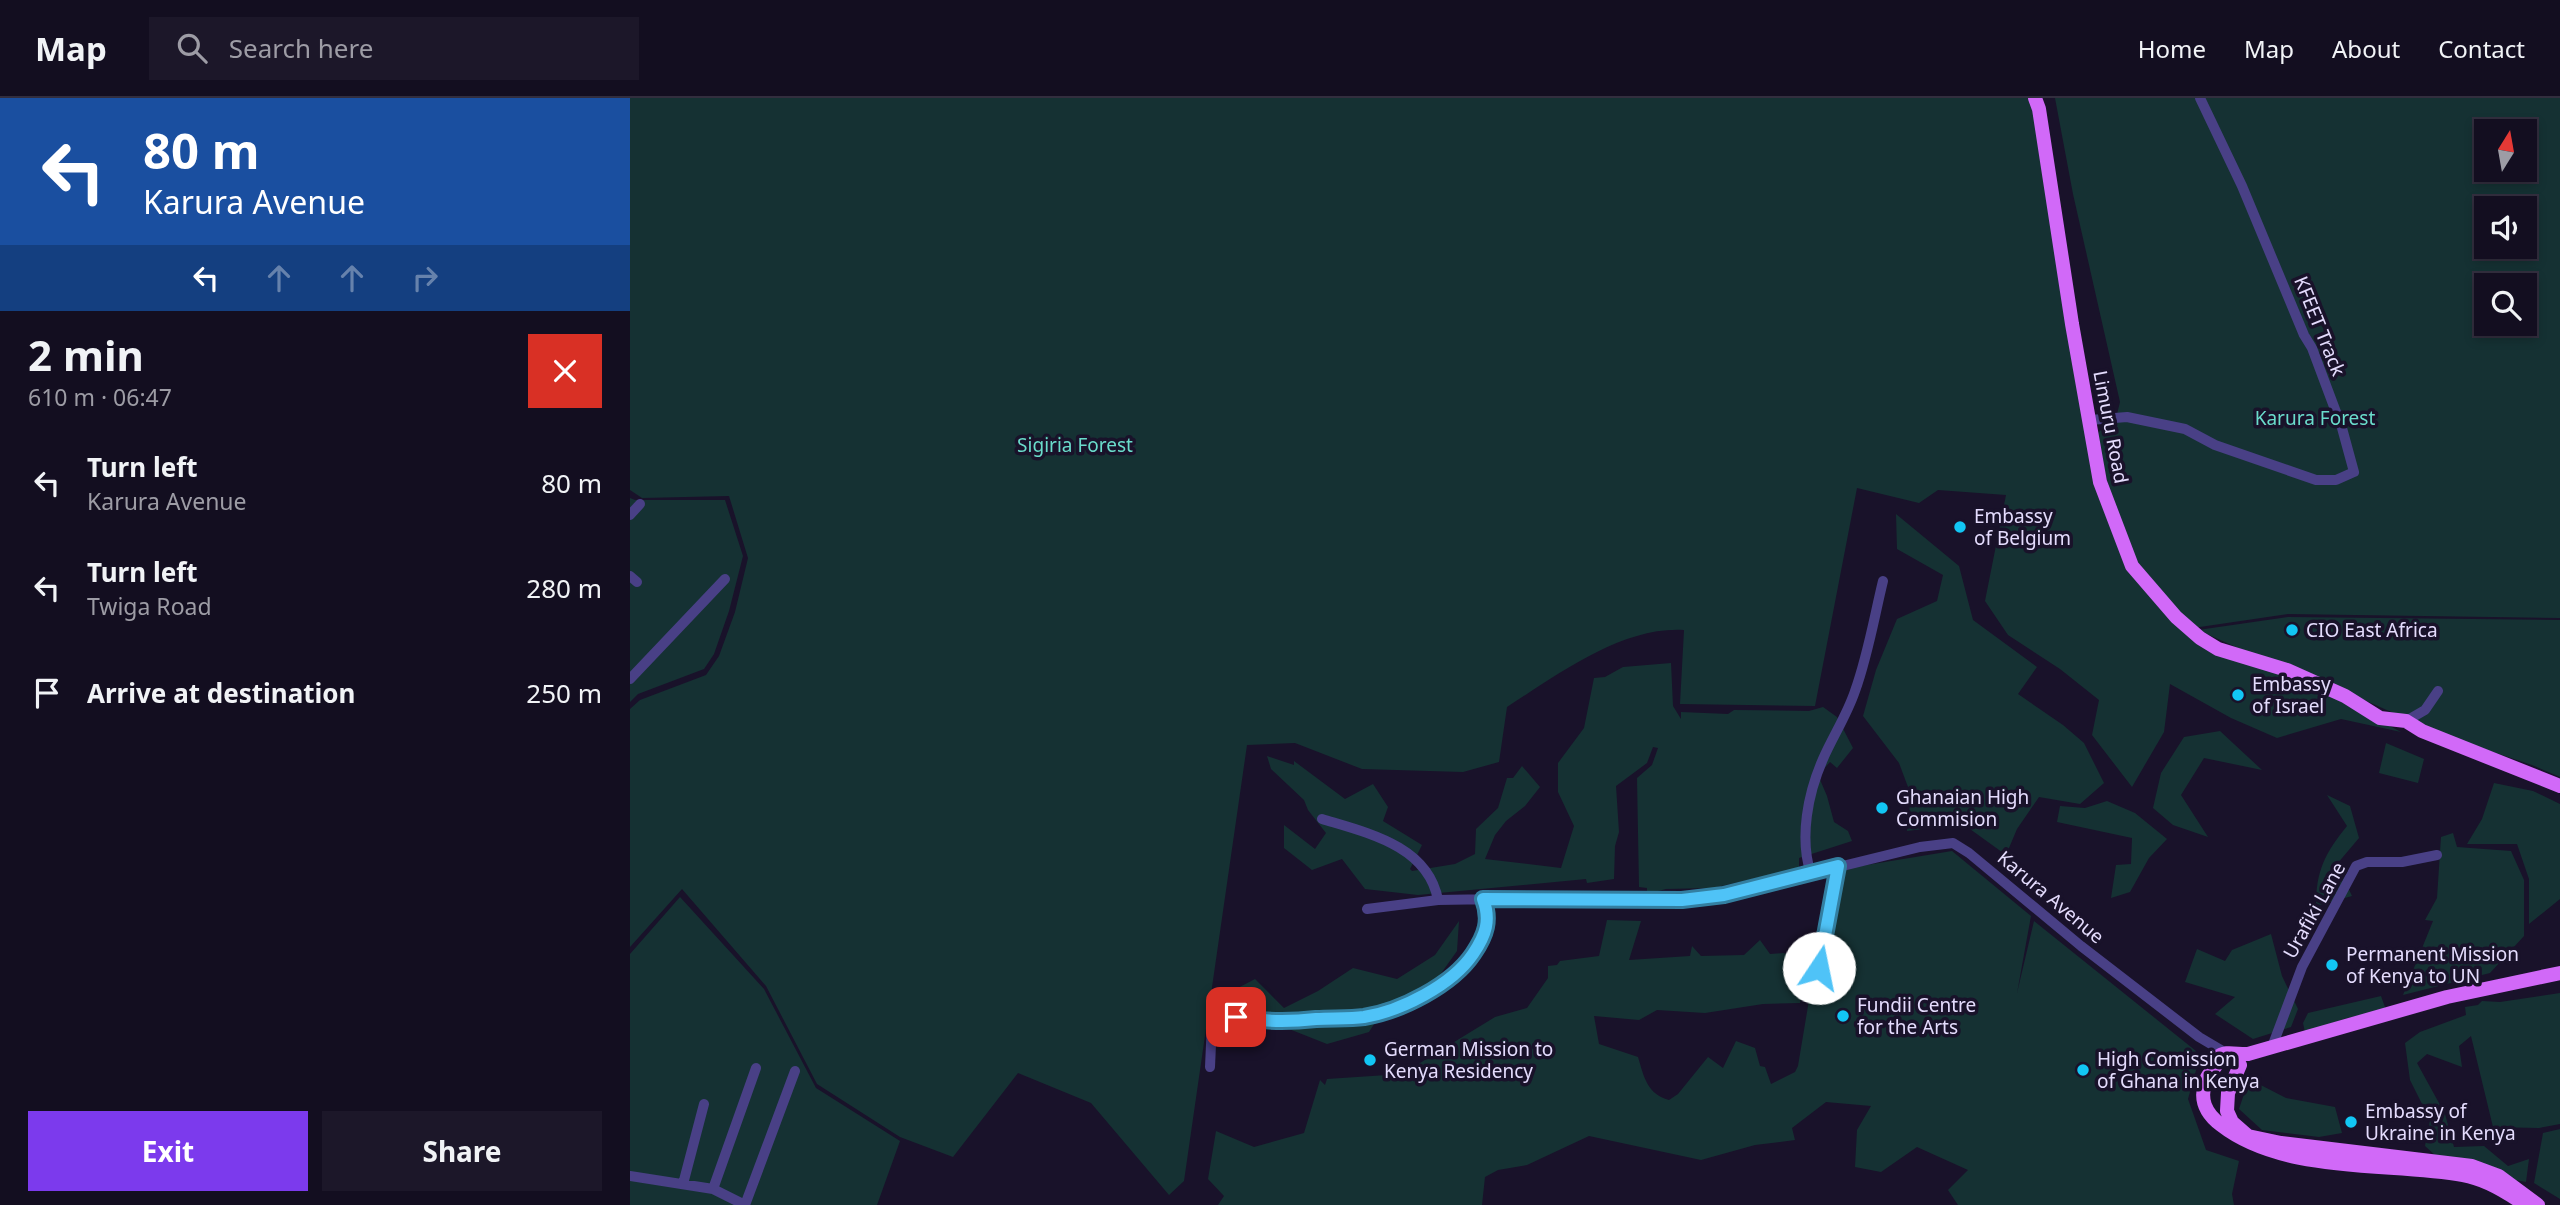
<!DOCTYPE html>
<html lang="en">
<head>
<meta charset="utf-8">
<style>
	:root { --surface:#130e20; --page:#1c1729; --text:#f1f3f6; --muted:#9d9ca5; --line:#322e3e; --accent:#7c3aed }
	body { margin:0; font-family:"Noto Sans",sans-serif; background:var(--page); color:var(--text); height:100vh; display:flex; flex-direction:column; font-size:26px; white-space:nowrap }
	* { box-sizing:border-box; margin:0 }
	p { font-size:23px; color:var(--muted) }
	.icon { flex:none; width:38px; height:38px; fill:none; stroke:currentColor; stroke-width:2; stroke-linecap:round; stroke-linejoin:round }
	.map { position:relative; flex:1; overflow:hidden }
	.details { display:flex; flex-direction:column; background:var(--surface); width:630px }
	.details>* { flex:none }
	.guide { background:#1a4fa0; color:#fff; overflow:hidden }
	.needle { width:46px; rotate:11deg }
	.buttons { position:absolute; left:1844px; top:21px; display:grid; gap:14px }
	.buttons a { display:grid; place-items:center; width:63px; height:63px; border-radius:0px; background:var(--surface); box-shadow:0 4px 10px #0003,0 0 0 2px var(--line); font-size:35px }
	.pin { position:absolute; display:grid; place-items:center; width:60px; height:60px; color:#fff; margin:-30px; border-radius:14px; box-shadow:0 4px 10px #0006 }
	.me { position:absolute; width:77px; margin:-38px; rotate:11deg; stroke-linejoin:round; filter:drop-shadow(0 0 5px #0008) }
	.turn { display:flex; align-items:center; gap:24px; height:147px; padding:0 28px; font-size:32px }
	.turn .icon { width:91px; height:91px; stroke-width:2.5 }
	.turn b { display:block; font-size:49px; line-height:60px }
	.lanes { display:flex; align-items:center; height:66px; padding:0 28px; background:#0003; justify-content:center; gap:35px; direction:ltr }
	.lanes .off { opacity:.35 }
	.round { display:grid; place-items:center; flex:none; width:74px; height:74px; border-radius:0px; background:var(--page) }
	.head { display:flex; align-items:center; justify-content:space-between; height:119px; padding:0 28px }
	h1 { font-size:42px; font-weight:700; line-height:52px }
	.button { display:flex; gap:14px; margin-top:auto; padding:14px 28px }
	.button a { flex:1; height:80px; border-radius:0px; background:var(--accent); color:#fff; font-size:28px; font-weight:700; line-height:80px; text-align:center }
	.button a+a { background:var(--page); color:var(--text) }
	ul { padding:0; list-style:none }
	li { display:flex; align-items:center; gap:21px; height:105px; padding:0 28px }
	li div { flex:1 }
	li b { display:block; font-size:26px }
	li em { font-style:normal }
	header { display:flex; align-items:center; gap:42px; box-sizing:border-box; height:98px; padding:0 35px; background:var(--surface); border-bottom:2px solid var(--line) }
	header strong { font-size:33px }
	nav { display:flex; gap:38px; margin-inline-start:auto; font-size:24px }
	.search { width:490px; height:63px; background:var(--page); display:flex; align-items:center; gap:18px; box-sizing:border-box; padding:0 24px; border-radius:0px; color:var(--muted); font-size:26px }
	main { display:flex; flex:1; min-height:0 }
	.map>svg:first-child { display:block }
	.green { fill:#153133; fill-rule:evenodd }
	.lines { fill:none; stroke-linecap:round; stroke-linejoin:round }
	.minor { stroke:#494086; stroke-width:10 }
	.major { stroke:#d169f8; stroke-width:14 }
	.route-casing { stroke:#337fa1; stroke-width:18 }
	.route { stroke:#4fc3f7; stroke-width:12 }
	.poi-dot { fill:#12c6f4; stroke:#19122a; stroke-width:2.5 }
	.labels { text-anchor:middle; stroke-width:7; stroke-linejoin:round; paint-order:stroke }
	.street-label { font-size:19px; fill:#e4dcfd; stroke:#19122a }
	.park-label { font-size:19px; fill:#6adccb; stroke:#19122a }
	.poi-label { font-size:19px; fill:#e4dcfd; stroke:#19122a; text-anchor:start }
</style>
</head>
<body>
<header>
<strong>Map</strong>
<div class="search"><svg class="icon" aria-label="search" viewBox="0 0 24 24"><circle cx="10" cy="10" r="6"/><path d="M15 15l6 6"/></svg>Search here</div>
<nav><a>Home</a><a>Map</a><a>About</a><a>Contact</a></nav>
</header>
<main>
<section class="details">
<div class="guide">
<div class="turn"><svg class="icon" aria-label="left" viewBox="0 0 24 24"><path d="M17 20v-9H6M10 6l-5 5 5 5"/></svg><div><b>80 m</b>Karura Avenue</div></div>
<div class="lanes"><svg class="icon" aria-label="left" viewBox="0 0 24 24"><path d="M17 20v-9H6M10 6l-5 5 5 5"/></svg><svg class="icon off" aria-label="ahead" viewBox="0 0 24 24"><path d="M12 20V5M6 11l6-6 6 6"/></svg><svg class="icon off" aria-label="ahead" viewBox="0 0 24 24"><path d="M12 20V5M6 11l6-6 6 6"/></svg><svg class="icon off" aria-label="right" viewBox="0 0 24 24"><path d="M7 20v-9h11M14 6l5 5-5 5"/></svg></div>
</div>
<div class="head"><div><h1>2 min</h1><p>610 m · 06:47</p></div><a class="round" style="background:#d93025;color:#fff"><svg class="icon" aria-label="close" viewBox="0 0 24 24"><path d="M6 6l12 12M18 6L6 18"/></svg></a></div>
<ul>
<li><svg class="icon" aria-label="left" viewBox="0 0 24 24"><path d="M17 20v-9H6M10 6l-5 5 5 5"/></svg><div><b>Turn left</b><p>Karura Avenue</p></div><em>80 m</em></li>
<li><svg class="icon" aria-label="left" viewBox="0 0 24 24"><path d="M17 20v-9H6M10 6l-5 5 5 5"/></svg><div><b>Turn left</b><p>Twiga Road</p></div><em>280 m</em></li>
<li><svg class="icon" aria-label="arrive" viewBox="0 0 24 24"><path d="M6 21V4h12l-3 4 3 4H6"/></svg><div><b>Arrive at destination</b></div><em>250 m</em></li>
</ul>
<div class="button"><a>Exit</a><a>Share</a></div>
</section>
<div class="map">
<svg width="1930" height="1107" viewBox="0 0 1930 1107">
	<rect width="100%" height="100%" fill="#19122a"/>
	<path class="green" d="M0,0H1407L1411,12L1410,26L1464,337L1478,401L1503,465L1486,419L1466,337L1487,316L1490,304L1443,96L1425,0H1930V520L1658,516L1563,530L1531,500L1515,481L1547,523L1610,561L1672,581L1771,634L1711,621L1647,640L1601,620L1540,586L1534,634L1502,689L1462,637L1469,602L1430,571L1378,537L1355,503L1376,397L1308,392L1289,405L1227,390L1185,608L1050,606L1054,532C992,528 927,577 877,609L869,664L833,674L732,671L665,645L617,647L554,1083L539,1097L461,1005L388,975L323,1059L270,1039L187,986L136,888L52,791L0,849V611L10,602L76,577L89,558L105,514L118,460L99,398L12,400L0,392ZM1857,33H1895V72H1857ZM1857,110H1895V149H1857ZM1857,187H1895V226H1857Z
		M0,400L5,402H95L113,458L99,513L84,556L74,571L8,596L0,604Z
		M1266,416L1329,468L1343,522L1407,569L1388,596L1433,627L1454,645L1474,685L1450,706L1409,699L1387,731L1376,757L1333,726L1277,733L1281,697L1269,665L1233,618L1246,572L1267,521L1307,503L1313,477L1267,451Z
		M1658,519L1930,522V679L1902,667L1815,638L1658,568L1617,554L1568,532Z
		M1041,565L1043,608L1051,621V614L1098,616L1104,612L1179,613L1193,609L1207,619L1223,650L1207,670L1200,664L1188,677L1197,698L1204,724L1218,733L1222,743L1169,760V770L1083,790L1036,791L1017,796V790L1009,789L1007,680L1022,667L1028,650L1023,649L1017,665L986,688L989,734L985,748L984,781L957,785L956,781L788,797L735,791L712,761L682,772L654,750V727L685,751L696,735L678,712L674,702L641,671L637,658L664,667V663L715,701L743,686L758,709L753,723L792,747L780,771L782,773L825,766L845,756L846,731L868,710L877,680H883L892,668L910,689L895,708L876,723L865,737L855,761L931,770L944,728L928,694V665L954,630L964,580L975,579L993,569Z
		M1590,633L1632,672L1574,660L1551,697L1578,739L1543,727L1523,710L1531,675L1554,639Z
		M1756,645L1794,661L1788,685L1749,675Z
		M1864,685L1903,693L1930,706V801L1899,826V781L1887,746H1837L1852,721Z
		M1697,697L1720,708L1729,740L1707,766L1722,798L1686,808C1686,773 1695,755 1717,728Z
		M1477,703L1505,715L1537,741L1519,760L1500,794L1481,800L1486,767L1501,766L1502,740L1427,724L1430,708L1455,710Z
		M1823,735L1827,749L1881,753L1894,782V838L1860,875L1773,897L1803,823L1795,822L1807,800L1811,739Z
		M1322,753L1401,818L1387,895L1404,823L1566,953L1565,956L1570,958L1558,1001L1576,1052L1609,1063L1602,1096L1604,1107H1328L1318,1092L1338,1072L1287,1049L1251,1074L1225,1069L1227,1032L1241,1008L1196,1004L1162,1030L1165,1042L1125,1047L1071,1062L959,1038L897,1067L868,1072L855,1079L852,1107H588L594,1098L578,1081L586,1033L624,1049L674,1035L690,982L695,987L697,981L772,976L865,919L897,910L918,880V868L927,867L930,863L969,858L977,822L1011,823L999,862L1060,858L1062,848L1071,858L1114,857L1130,842L1140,856L1153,855L1185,862L1200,773ZM1184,872L1168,968L1165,974L1141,986L1135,969L1130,968L1125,950L1106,943L1093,970L1078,959L1048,996L1039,1002C1017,996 1014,979 1008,959L969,946L964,918L1009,922L1027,912L1075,915L1133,906L1170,905L1173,893Z
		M50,799L134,891L186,990L270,1043L247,1107H0V856Z
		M829,823L827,853L802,888L757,906L739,934L697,946L659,931L605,921L602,893L625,881L654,910L688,893L723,870L767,881L805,857Z
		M1641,836L1652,878L1668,911L1661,929L1623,941L1585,916L1605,899L1555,884L1567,851L1595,863L1602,852Z
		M1930,895V1026L1909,1030L1863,1029L1841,938L1829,948L1832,969L1797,956L1787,965L1815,1016L1824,1049L1854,1048L1878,1068L1899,1061L1896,1084L1819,1070L1795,1048L1800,1022L1780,982L1775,945L1790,934L1836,917L1835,909L1848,907L1852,903L1870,904Z
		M1751,898L1756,912L1717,920L1675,934L1673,925L1678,915Z
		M1619,981L1656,1000L1705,1009L1712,1035L1689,1039L1632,1032L1609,1011Z
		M1930,1031V1101L1904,1085L1913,1035Z"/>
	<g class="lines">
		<path class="minor" d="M1460,322L1497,319L1555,331L1585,347L1686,382H1706L1724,374L1712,330L1682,250L1674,237L1612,88L1570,0
			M0,417L10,406
			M0,478L7,484
			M0,581L95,481
			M1776,623L1795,612L1808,593
			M692,721C738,735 798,748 808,802L929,800L1052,802L1094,797L1290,749L1323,745L1339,755L1451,848L1569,939L1596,955
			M1181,776C1169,740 1178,695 1193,661C1203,638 1217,617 1225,593C1238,557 1244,520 1253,483
			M737,811L808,802
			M1189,870L1208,768
			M1642,949L1672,869L1726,768L1737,764H1772L1807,757
			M580,969L582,924C597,910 620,924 638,924C655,925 670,923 686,921C702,920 719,921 734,919C771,913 822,887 843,856C856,837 861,823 853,801
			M0,1078L83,1091L115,1107L165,973
			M53,1086L74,1006
			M83,1091L126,970"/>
		<path class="major" d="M1405,0L1409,11L1442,226L1470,384L1502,468L1546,519L1570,540L1588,551L1657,572L1715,598L1750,620L1776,623L1792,633L1930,688
			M1604,957L1610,967L1598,995L1597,1013L1602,1024L1618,1038L1651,1045L1842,1068L1869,1078L1908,1107
			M1895,1107C1877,1094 1856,1081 1833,1077C1758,1064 1654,1076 1591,1027C1575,1015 1569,1001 1576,982C1578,975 1582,974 1585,969C1587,966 1586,962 1588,959C1594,952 1609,957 1618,956L1817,899L1930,875"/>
	</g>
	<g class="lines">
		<defs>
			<path id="route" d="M606,919C634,924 658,924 686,921C702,920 719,921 734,919C771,913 822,887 843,856C856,837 861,822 853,801L1052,802L1094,797L1208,768L1189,870"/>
		</defs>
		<use href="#route" class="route-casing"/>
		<use href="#route" class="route"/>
	</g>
	<g class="poi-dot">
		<circle cx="1330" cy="429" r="7"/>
		<circle cx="1662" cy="532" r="7"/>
		<circle cx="1608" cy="597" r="7"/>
		<circle cx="1252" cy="710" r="7"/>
		<circle cx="1702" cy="867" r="7"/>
		<circle cx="1213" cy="918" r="7"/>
		<circle cx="740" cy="962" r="7"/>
		<circle cx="1453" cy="972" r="7"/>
		<circle cx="1721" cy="1024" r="7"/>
	</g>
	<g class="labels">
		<g class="street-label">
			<text transform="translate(1690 228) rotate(68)" y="7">KFEET Track</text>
			<text transform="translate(1481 329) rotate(79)" y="7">Limuru Road</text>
			<text transform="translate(1421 799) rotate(40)" y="7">Karura Avenue</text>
			<text transform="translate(1684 812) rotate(-61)" y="7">Urafiki Lane</text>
		</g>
		<g class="park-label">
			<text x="1685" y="327">Karura Forest</text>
			<text x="445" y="354">Sigiria Forest</text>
		</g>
		<g class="poi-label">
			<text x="1344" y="425">Embassy<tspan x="1344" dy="22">of Belgium</tspan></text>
			<text x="1676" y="539">CIO East Africa</text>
			<text x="1622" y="593">Embassy<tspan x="1622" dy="22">of Israel</tspan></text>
			<text x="1266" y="706">Ghanaian High<tspan x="1266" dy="22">Commision</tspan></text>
			<text x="1716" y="863">Permanent Mission<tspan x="1716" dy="22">of Kenya to UN</tspan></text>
			<text x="1227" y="914">Fundii Centre<tspan x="1227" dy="22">for the Arts</tspan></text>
			<text x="754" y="958">German Mission to<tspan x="754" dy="22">Kenya Residency</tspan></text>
			<text x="1467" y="968">High Comission<tspan x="1467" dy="22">of Ghana in Kenya</tspan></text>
			<text x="1735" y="1020">Embassy of<tspan x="1735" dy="22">Ukraine in Kenya</tspan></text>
		</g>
	</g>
</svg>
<div class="buttons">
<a><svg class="needle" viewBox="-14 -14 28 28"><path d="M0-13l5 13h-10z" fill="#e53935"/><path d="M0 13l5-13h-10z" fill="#9d9ca5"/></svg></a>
<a><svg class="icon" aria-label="sound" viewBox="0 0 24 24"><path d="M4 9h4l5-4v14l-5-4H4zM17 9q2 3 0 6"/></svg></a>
<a><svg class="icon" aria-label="search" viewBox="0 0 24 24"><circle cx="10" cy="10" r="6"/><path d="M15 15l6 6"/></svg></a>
</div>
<div class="pin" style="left:606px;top:919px;background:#d93025"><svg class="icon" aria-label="arrive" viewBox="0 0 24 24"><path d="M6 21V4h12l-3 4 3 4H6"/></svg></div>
<svg class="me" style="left:1189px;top:870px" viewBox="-20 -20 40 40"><circle r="19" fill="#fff"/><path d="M0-13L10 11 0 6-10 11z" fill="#4fc3f7"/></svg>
</div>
</main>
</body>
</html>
